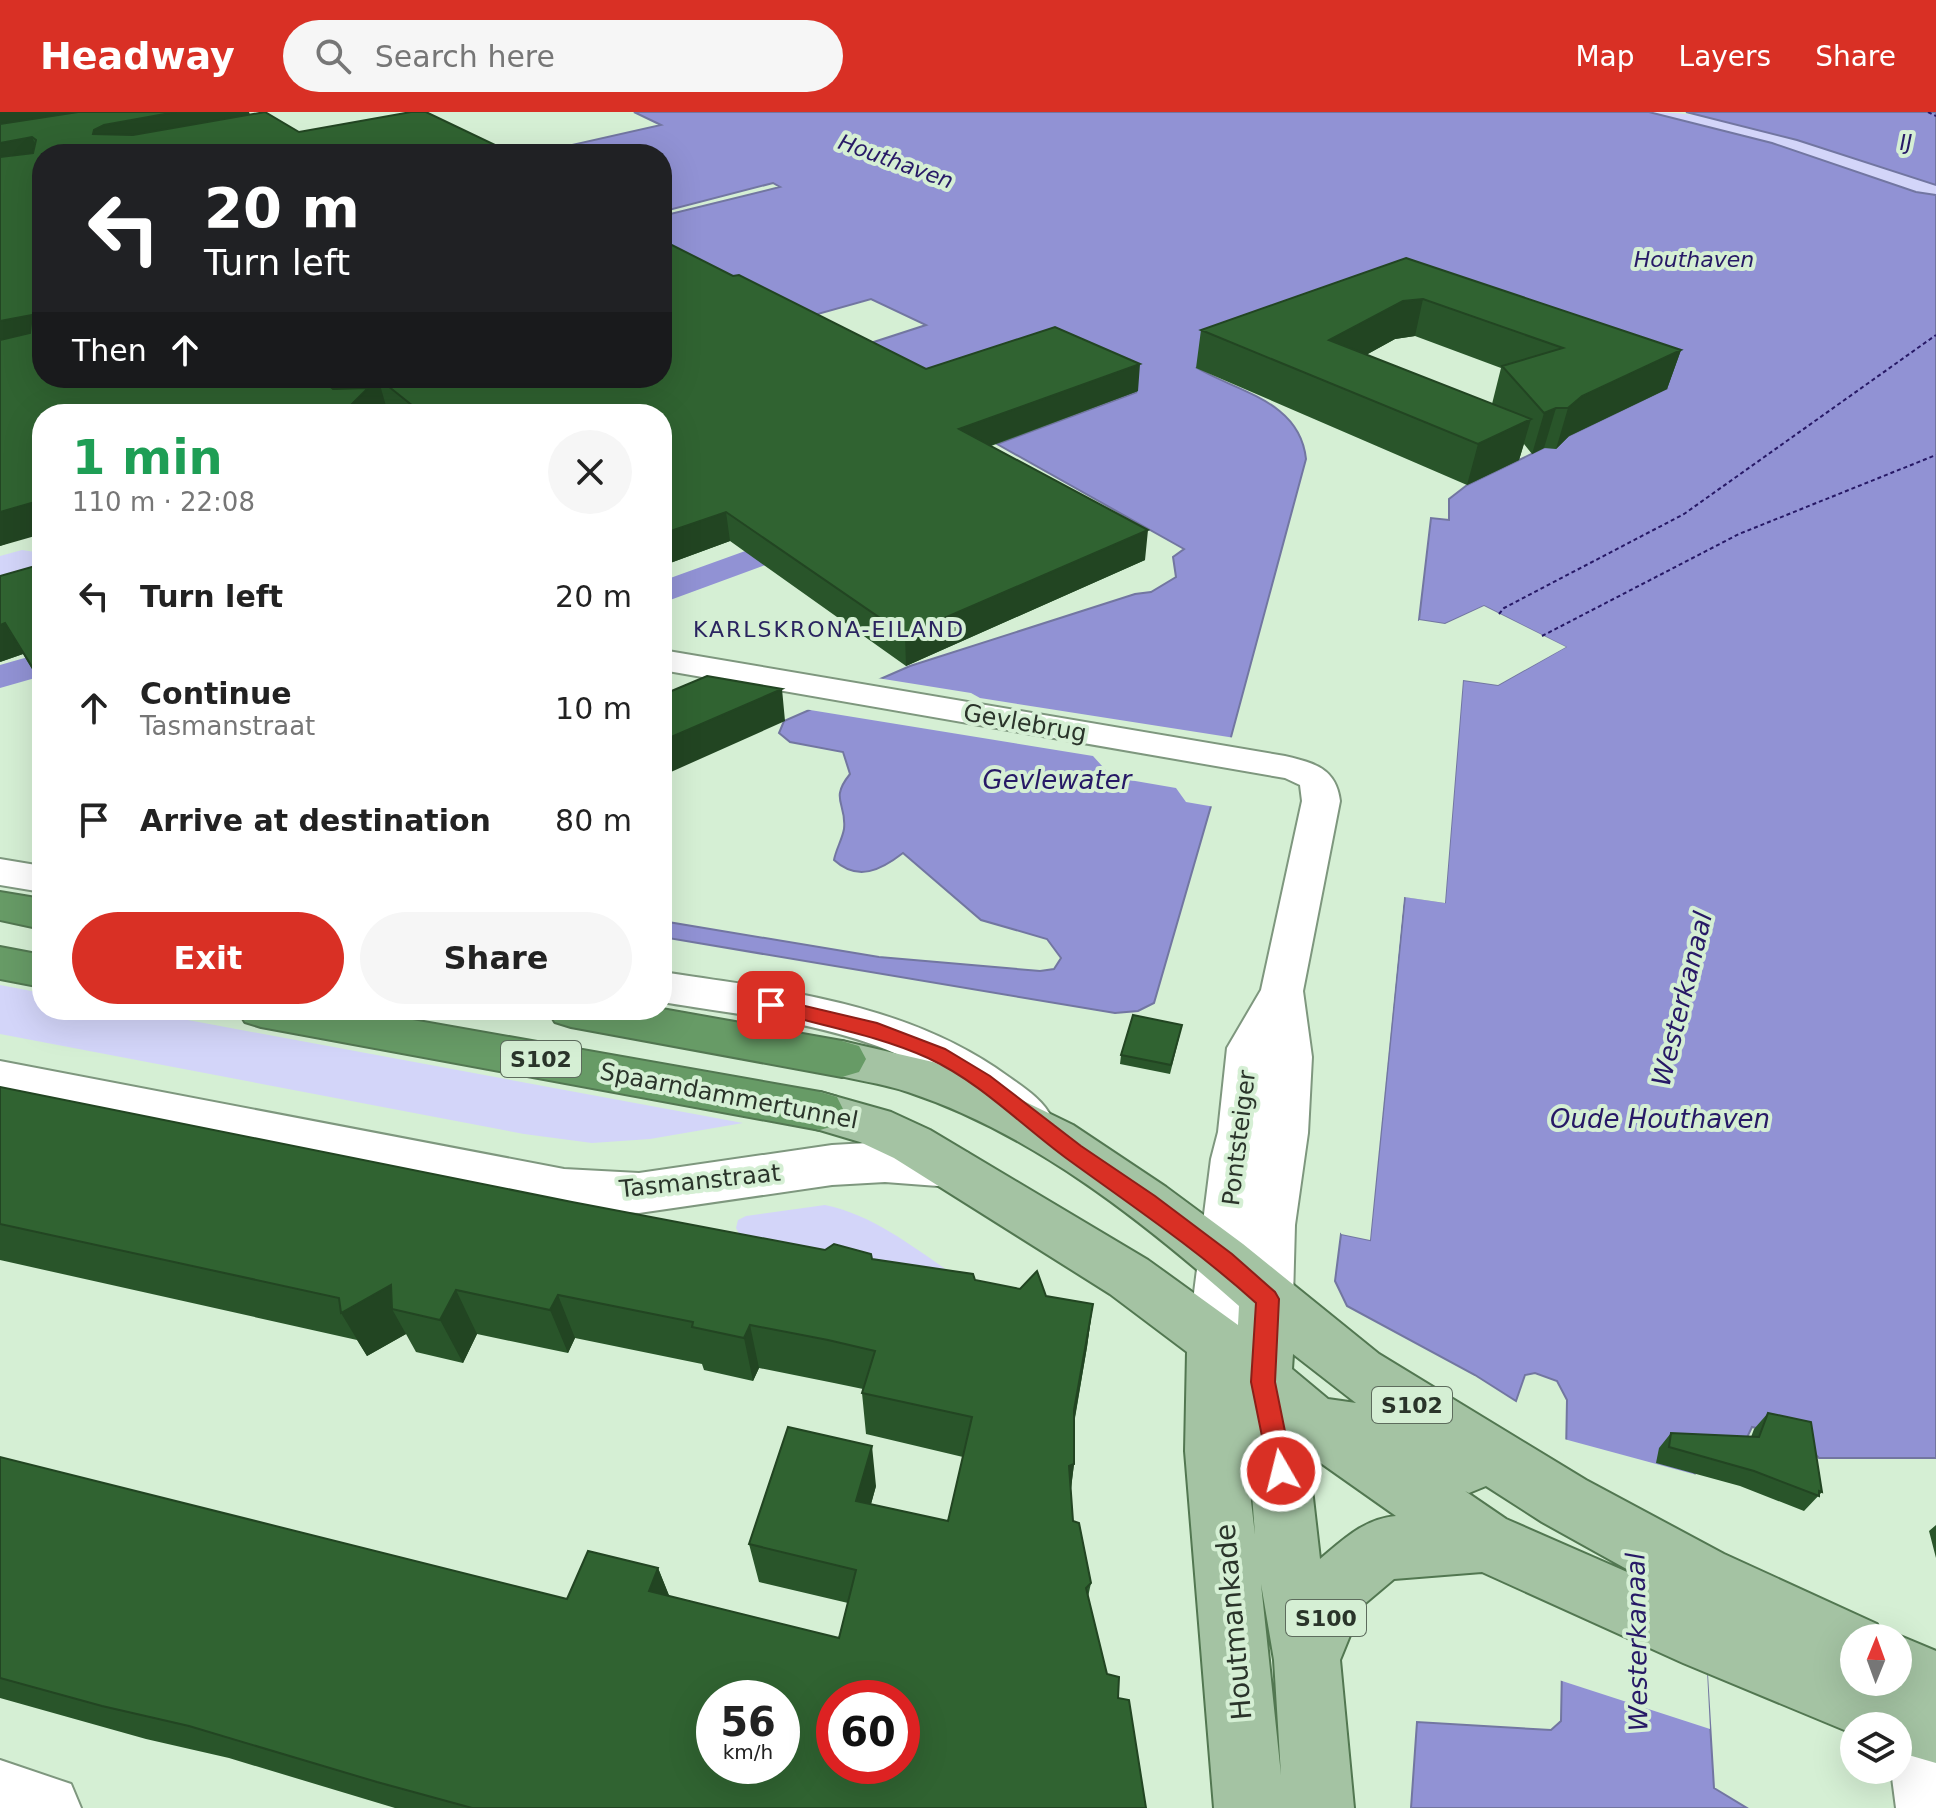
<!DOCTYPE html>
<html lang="en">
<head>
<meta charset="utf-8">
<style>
	:root { --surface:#fff; --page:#f6f6f6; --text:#222; --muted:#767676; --accent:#d93025 }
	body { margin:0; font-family:"DejaVu Sans",sans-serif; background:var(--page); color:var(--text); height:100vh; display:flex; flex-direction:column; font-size:30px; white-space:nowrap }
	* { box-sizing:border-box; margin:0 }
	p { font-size:26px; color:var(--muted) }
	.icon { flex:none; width:44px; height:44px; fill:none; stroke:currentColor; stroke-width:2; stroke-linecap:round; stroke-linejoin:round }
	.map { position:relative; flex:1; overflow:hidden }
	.drawer { position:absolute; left:32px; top:292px; width:640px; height:616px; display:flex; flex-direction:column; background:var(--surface); border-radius:32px; box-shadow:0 8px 32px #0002 }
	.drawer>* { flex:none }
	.top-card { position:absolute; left:32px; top:32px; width:640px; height:244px; border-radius:32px; box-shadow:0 8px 32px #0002; background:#202124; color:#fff; overflow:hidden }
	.needle { width:52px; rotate:1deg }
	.tools { position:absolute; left:1840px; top:1512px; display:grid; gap:16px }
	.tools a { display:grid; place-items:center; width:72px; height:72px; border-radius:50%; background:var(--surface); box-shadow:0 8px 32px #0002; font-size:40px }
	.speed { position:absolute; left:696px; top:1568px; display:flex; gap:16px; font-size:40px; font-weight:700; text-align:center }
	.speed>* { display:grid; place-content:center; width:104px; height:104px; border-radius:50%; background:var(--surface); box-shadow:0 8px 32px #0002; line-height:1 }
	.speed small { font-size:20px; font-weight:400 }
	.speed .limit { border:12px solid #d22; background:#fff; color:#111 }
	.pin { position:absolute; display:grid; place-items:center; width:68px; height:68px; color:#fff; margin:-34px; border-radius:16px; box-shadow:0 4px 12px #0006 }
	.me { position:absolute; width:88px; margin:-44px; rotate:352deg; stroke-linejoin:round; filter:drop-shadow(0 0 6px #0008) }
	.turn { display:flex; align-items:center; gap:28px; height:168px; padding:0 40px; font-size:36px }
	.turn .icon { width:104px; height:104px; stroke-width:2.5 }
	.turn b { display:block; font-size:56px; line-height:68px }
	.then { display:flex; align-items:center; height:76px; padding:0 40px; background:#0003; gap:16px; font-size:30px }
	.round { display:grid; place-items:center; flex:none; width:84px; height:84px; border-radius:42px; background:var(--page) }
	.summary { display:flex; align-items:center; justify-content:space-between; height:136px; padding:0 40px }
	h1 { font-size:48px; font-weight:600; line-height:60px; color:#1e9e55 }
	.button { display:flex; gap:16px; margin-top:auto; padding:16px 40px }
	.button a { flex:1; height:92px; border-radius:48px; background:var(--accent); color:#fff; font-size:32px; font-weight:600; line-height:92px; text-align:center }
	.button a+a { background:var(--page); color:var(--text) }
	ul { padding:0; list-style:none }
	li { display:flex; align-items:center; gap:24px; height:112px; padding:0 40px }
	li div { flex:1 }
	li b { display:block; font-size:30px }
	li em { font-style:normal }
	header { display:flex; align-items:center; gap:48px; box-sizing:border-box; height:112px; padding:0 40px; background:var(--accent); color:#fff }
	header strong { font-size:38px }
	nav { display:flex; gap:44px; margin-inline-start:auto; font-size:28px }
	.search { width:560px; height:72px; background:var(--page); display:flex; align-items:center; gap:20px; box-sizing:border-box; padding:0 28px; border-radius:44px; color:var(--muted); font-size:30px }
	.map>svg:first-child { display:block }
	.green { fill:#d3d5f9 }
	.water { fill:#9192d4; stroke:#7276a1; stroke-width:2 }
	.pier { fill:#d5efd4 }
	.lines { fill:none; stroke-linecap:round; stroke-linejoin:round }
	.canal { fill:#9192d4; fill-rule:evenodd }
	.ferry { stroke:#271966; stroke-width:2; stroke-dasharray:4 3; stroke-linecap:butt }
	.minor-casing { stroke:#7e977e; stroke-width:4 }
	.major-casing { stroke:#527751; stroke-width:4 }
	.highway-casing { stroke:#527751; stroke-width:4 }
	.minor { fill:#fff; fill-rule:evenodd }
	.major { fill:#a4c3a3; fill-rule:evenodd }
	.highway { fill:#679b66; fill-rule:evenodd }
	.wall { fill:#29552a; fill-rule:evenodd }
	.shaded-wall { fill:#224522 }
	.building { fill:#306331; stroke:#224522; stroke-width:2; fill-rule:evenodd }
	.route { fill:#d93025; stroke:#8d1f18; stroke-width:2 }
	.labels { text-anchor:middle; stroke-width:8; stroke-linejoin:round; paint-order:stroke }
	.far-water-label { font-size:22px; font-style:italic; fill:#271966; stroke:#d5efd4 }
	.far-neighbourhood-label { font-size:22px; letter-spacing:2px; fill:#2b2560; stroke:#d5efd4 }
	.shield { fill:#d5efd4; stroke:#5d6c5d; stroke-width:2 }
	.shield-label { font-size:22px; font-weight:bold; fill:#2a342a }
	.street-label { font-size:24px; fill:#2a342a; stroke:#d5efd4 }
	.water-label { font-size:26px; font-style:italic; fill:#271966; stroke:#d5efd4 }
	.near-street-label { font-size:28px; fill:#2a342a; stroke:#d5efd4 }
</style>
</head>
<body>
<header>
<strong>Headway</strong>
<div class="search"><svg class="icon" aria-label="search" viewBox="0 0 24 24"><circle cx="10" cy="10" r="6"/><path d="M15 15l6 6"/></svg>Search here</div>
<nav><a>Map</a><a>Layers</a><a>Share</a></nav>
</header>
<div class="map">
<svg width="1936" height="1696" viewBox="0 0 1936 1696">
	<rect width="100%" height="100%" fill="#d5efd4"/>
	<path class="green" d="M1649,0C1738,0 1849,41 1933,72L1936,73V83L1916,80L1772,31Z
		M22,438L42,441V476L0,488V444Z
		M0,873L42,881V898H134L743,1011L650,1027L592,1031L524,1022L0,922Z
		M825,1093C874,1103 914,1136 956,1164L741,1125L736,1116L738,1108L746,1104Z"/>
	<path class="water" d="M634,0H1649L1772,31L1916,80L1936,83V1346H1819L1799,1326L1752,1315L1741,1338L1693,1335L1714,1676L1747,1696H1411L1417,1610L1551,1618L1561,1609L1567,1288L1557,1269L1535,1261L1525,1263L1516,1289L1475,1263L1347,1194L1335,1169L1341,1122L1370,1128L1405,784L1445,790L1463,568L1498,573L1565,535L1484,494L1445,512L1419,508L1431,406L1449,408V387L1467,373L1666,277L1398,182L1197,256C1238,280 1300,289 1306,347L1231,625L1154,891L1138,899L1115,901L662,825V809L879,845L1040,859L1054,857L1061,846L1047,827L981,808L903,741C881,758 858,770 834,748C836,737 842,728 844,717C847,691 829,688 850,662L843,640L790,630L779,621L784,609L910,554L1135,482L1151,480L1176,465L1173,445L1184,437L997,332L1137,280L662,377L843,240L926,213L871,187L793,209L662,135V104L780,75L773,71L665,99L662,97V42H551L545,39L661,13Z
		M1686,0H1936V73L1797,28Z"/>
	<path class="pier" d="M1484,494L1566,535L1498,573L1463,568L1445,791L1404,785L1370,1128L1341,1122L1342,1118L1366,1123L1401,783L1405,780L1441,786L1459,567L1463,564L1497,569L1557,535L1484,499L1446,516L1419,512V508L1445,512Z
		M871,565L971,581L980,586L1235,626L1215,695L1186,690L1176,676L1112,665L1093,644L804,597Z
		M1564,1327L1697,1363L1710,1617L1559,1568Z"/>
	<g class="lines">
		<path class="canal" d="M508,32L515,34L518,38L515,42H477L480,38Z
			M812,415L823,418L828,425L823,432L662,491V469Z
			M42,541V564L0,576V553Z"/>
		<path class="ferry" d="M1928,0L1936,4
			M1499,502L1504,496L1684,402L1936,223
			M1542,524L1739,422L1936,343"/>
		<defs>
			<path id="minor" d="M662,538L1285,644C1314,651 1336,656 1340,689L1303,879L1312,945L1308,1021L1295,1113L1293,1187L1285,1203L1267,1210L1249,1203L1245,1196L1242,1228L1234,1245L1215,1252L1196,1245L1188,1228L1211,1047L1218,1020L1227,936L1261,878L1302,689L1300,673L1285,666L662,558Z
				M0,747L42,754V780L0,773Z
				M662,860C782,878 908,891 1009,965C1026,977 1043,988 1052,1006L1046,1019C1041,1021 1033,1024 1028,1024C1010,1023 949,969 927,957C847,912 751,905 662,890Z
				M0,949L564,1057L639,1061L832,1033L885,1030L951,1035L968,1041L975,1055L968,1069L951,1075L885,1070L832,1073L639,1101L564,1097L0,983Z
				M1913,1559L1936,1569V1696H1896L1891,1658H1898V1614H1884L1881,1591L1889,1570H1898V1565Z
				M0,1648L71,1672L81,1696H0Z"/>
			<path id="major" d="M842,929L933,950L1001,978L1073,1013L1166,1075L1243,1132L1379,1242L1586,1368L1724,1442L1877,1512L1883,1526H1854V1570H1898V1526H1890L1898,1523L1936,1539V1651L1898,1640V1614H1854V1622L1683,1551L1482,1460L1394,1467L1362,1494L1340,1548L1354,1696H1214L1185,1339L1187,1240L1110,1182L894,1046L860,1030L803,1013L796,999L803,985L820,980L891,1000L930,1018L1148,1148L1238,1213L1239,1194C1143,1109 1032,1021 908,980C882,971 852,968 825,960L818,947L825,934ZM1293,1242L1356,1291L1328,1287L1292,1257ZM1308,1342L1396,1404C1364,1407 1344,1427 1320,1447ZM1250,1353L1255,1423L1247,1355ZM1486,1374L1542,1410L1650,1470L1506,1407L1465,1379L1469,1381ZM1261,1472L1274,1548L1281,1663Z"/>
			<path id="highway" d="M0,780L42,787V817L0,808Z
				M0,835L42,843V875L0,867Z
				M662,897L842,929L859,934L866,947L859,960L842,965L571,915L555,910L548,898Z
				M238,898H356L820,980L837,985L844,999L837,1013L820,1018L261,915L245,910Z"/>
		</defs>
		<use href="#minor" class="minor-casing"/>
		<use href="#major" class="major-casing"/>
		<use href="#highway" class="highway-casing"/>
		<use href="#minor" class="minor"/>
		<use href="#major" class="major"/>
		<use href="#highway" class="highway"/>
	</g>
	<path class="wall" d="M0,0H249L42,266L333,277H348L336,266H662L733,164L926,257L1138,279L991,334L1145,448L906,554L730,429L662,454V302H396L386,294L0,434Z
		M1406,146L1681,238L1667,277L1569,324L1556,337L1544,336L1532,342L1524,332L1519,348L1467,373L1196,256L1201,218ZM1415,224L1501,256L1492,292L1366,243L1395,227Z
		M42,452V574L23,542L0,550Z
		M1180,922L1170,962L1120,952L1121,943Z
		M0,975L572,1090L872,1147L1046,1184L1093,1192L1087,1235L1074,1312V1352L1071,1377L1073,1409L1091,1471L1088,1485L1107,1562L1118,1586L1146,1696H395L229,1646L146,1627L0,1586V1345L567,1487L658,1456L669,1484L839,1526L848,1491L759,1470L749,1432L876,1374L871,1392L948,1409L963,1345L866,1322L862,1281L863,1277L834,1271L759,1256L753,1269L704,1258L702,1252L575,1226L568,1241L477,1222L463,1251L416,1240L406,1222L367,1244L357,1228L0,1148Z
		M1768,1301L1822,1380L1804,1399L1740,1374L1656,1351L1659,1336L1671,1321L1751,1325L1754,1317Z
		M1936,1413V1446L1929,1419Z"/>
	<path class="shaded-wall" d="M0,0H116L0,20Z
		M176,0H249L252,8L112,34L93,22L94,18L104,13Z
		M32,25L42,47L0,54V31Z
		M1423,187L1415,224L1395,227L1322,267L1329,228L1403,189Z
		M32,203L42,225L0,238V209Z
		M1681,238L1667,277L1569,324L1556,337L1568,296L1582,284Z
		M1140,252L1138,279L959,345V317Z
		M378,266L386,294L378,302H342Z
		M1556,296L1544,336L1532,342L1544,301Z
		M1531,307L1519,348L1467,373L1478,332Z
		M42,388V422L0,434V400Z
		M726,400L730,429L662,454V422Z
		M1148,418L1145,448L906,554L905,523Z
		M5,511L23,542L0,550V513Z
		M782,577L785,609L662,664V629Z
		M391,1173L392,1197L406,1222L367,1244L341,1201Z
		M456,1178L477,1222L463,1251L440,1208Z
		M558,1183L575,1226L568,1241L550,1198Z
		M1093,1192L1087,1235L1069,1339L1074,1298Z
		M750,1213L759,1256L753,1269L744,1226Z
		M872,1334L876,1374L861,1428L856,1389Z
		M1074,1352L1069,1392V1354Z
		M658,1456L673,1493L649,1479Z"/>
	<path class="building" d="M78,0H176L104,13L94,18L93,22L133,23L265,0L299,20L411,0H426L514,42H42V266H321L333,277L366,276V272L358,266H662V134L664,135L672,133L733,164L739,163L926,257L1055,215L1140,252L959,317L1148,418L905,523L726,400L662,422V302H423L378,266L342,302H42V388L0,400V228L30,221L32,203L0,209V45L33,41L36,28L32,25L0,31V12Z
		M1406,146L1681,238L1582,284L1568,296H1556L1544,301L1502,254L1563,236L1423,187L1403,189L1329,228L1531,307L1478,332L1201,218Z
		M42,452V571L5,511L0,513V464Z
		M707,564L782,577L662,629V583Z
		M1133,903L1182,913L1171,953L1121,943Z
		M0,975L572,1090L825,1138L834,1132L871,1142L872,1147L973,1162L975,1168L1020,1177L1037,1159L1046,1184L1093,1192L1074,1298V1352L1069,1354L1073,1409L1079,1411L1091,1471L1086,1476L1107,1562L1119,1565L1118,1586L1129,1588L1146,1696H472L377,1670L189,1614L102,1594L0,1566V1345L567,1487L588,1439L658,1456L649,1479L839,1526L856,1458L749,1432L788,1315L872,1334L856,1389L948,1409L972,1305L862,1281L875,1239L828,1228L750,1213L744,1226L692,1215L693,1210L558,1183L550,1198L456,1178L440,1208L392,1197L391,1173L341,1201L339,1186L0,1112ZM714,1586H782V1654H714ZM834,1586H902V1654H834Z
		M1768,1301L1811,1310L1822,1380L1819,1379V1384L1754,1359L1669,1335L1671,1321L1759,1325Z"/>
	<path class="route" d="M771,886L877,911L945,937L990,964L1081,1034L1155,1084L1232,1142L1275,1180L1279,1187L1275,1270L1293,1359L1290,1368L1281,1371L1272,1368L1269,1359L1251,1270L1256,1191C1195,1136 1132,1094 1066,1046C1021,1013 980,970 928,946C875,922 820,914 764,897L762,893Z"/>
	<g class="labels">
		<g class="far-water-label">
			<text x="1906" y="38">IJ</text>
			<text transform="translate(896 49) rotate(20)" y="8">Houthaven</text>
			<text x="1694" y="155">Houthaven</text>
		</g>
		<g class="far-neighbourhood-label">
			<text x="829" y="525">KARLSKRONA-EILAND</text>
		</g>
		<g class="shield">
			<rect x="501" y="929" width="80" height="36" rx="6"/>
			<rect x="1372" y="1275" width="80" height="36" rx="6"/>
			<rect x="1286" y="1488" width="80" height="36" rx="6"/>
		</g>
		<g class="shield-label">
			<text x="541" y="955">S102</text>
			<text x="1412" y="1301">S102</text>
			<text x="1326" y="1514">S100</text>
		</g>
		<g class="street-label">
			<text transform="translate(1025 611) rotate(10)" y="8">Gevlebrug</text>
			<text transform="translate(729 984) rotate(11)" y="8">Spaarndammertunnel</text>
			<text transform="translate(1239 1026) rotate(-83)" y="8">Pontsteiger</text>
			<text transform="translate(700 1069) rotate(-6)" y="8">Tasmanstraat</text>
		</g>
		<g class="water-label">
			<text x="1057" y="677">Gevlewater</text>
			<text transform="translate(1682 887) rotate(-76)" y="9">Westerkanaal</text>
			<text x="1660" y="1016">Oude Houthaven</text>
			<text transform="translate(1637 1530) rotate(-91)" y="9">Westerkanaal</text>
		</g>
		<g class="near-street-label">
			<text transform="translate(1233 1510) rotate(-95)" y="10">Houtmankade</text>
		</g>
	</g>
</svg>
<div class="tools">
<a><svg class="needle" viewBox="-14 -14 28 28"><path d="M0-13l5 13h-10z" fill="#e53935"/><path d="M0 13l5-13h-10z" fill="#767676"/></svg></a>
<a><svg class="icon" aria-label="layers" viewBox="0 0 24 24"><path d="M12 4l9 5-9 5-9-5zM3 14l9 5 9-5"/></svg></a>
</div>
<div class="speed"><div>56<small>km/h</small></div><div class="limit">60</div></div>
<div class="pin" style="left:771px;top:893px;background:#d93025"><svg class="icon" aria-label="arrive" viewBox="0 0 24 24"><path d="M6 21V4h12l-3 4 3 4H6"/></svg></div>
<svg class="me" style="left:1281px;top:1359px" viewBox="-20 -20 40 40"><circle r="17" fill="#d93025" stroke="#fff" stroke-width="3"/><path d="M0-11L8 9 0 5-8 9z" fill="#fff"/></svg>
<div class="top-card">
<div class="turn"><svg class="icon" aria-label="left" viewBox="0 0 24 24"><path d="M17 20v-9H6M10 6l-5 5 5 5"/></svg><div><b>20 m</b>Turn left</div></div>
<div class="then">Then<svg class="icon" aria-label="ahead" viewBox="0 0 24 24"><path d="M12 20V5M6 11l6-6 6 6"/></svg></div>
</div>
<section class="drawer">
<div class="summary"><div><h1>1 min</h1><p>110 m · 22:08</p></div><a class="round"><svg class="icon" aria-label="close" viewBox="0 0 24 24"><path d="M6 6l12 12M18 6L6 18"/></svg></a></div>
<ul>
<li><svg class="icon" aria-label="left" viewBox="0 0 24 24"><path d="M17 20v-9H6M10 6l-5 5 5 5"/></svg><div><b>Turn left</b></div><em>20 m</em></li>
<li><svg class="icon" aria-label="ahead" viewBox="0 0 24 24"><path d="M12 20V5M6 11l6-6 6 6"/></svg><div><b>Continue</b><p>Tasmanstraat</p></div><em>10 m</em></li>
<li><svg class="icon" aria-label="arrive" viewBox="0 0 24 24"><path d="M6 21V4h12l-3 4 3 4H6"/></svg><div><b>Arrive at destination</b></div><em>80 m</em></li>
</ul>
<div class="button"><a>Exit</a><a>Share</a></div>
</section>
</div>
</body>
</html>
